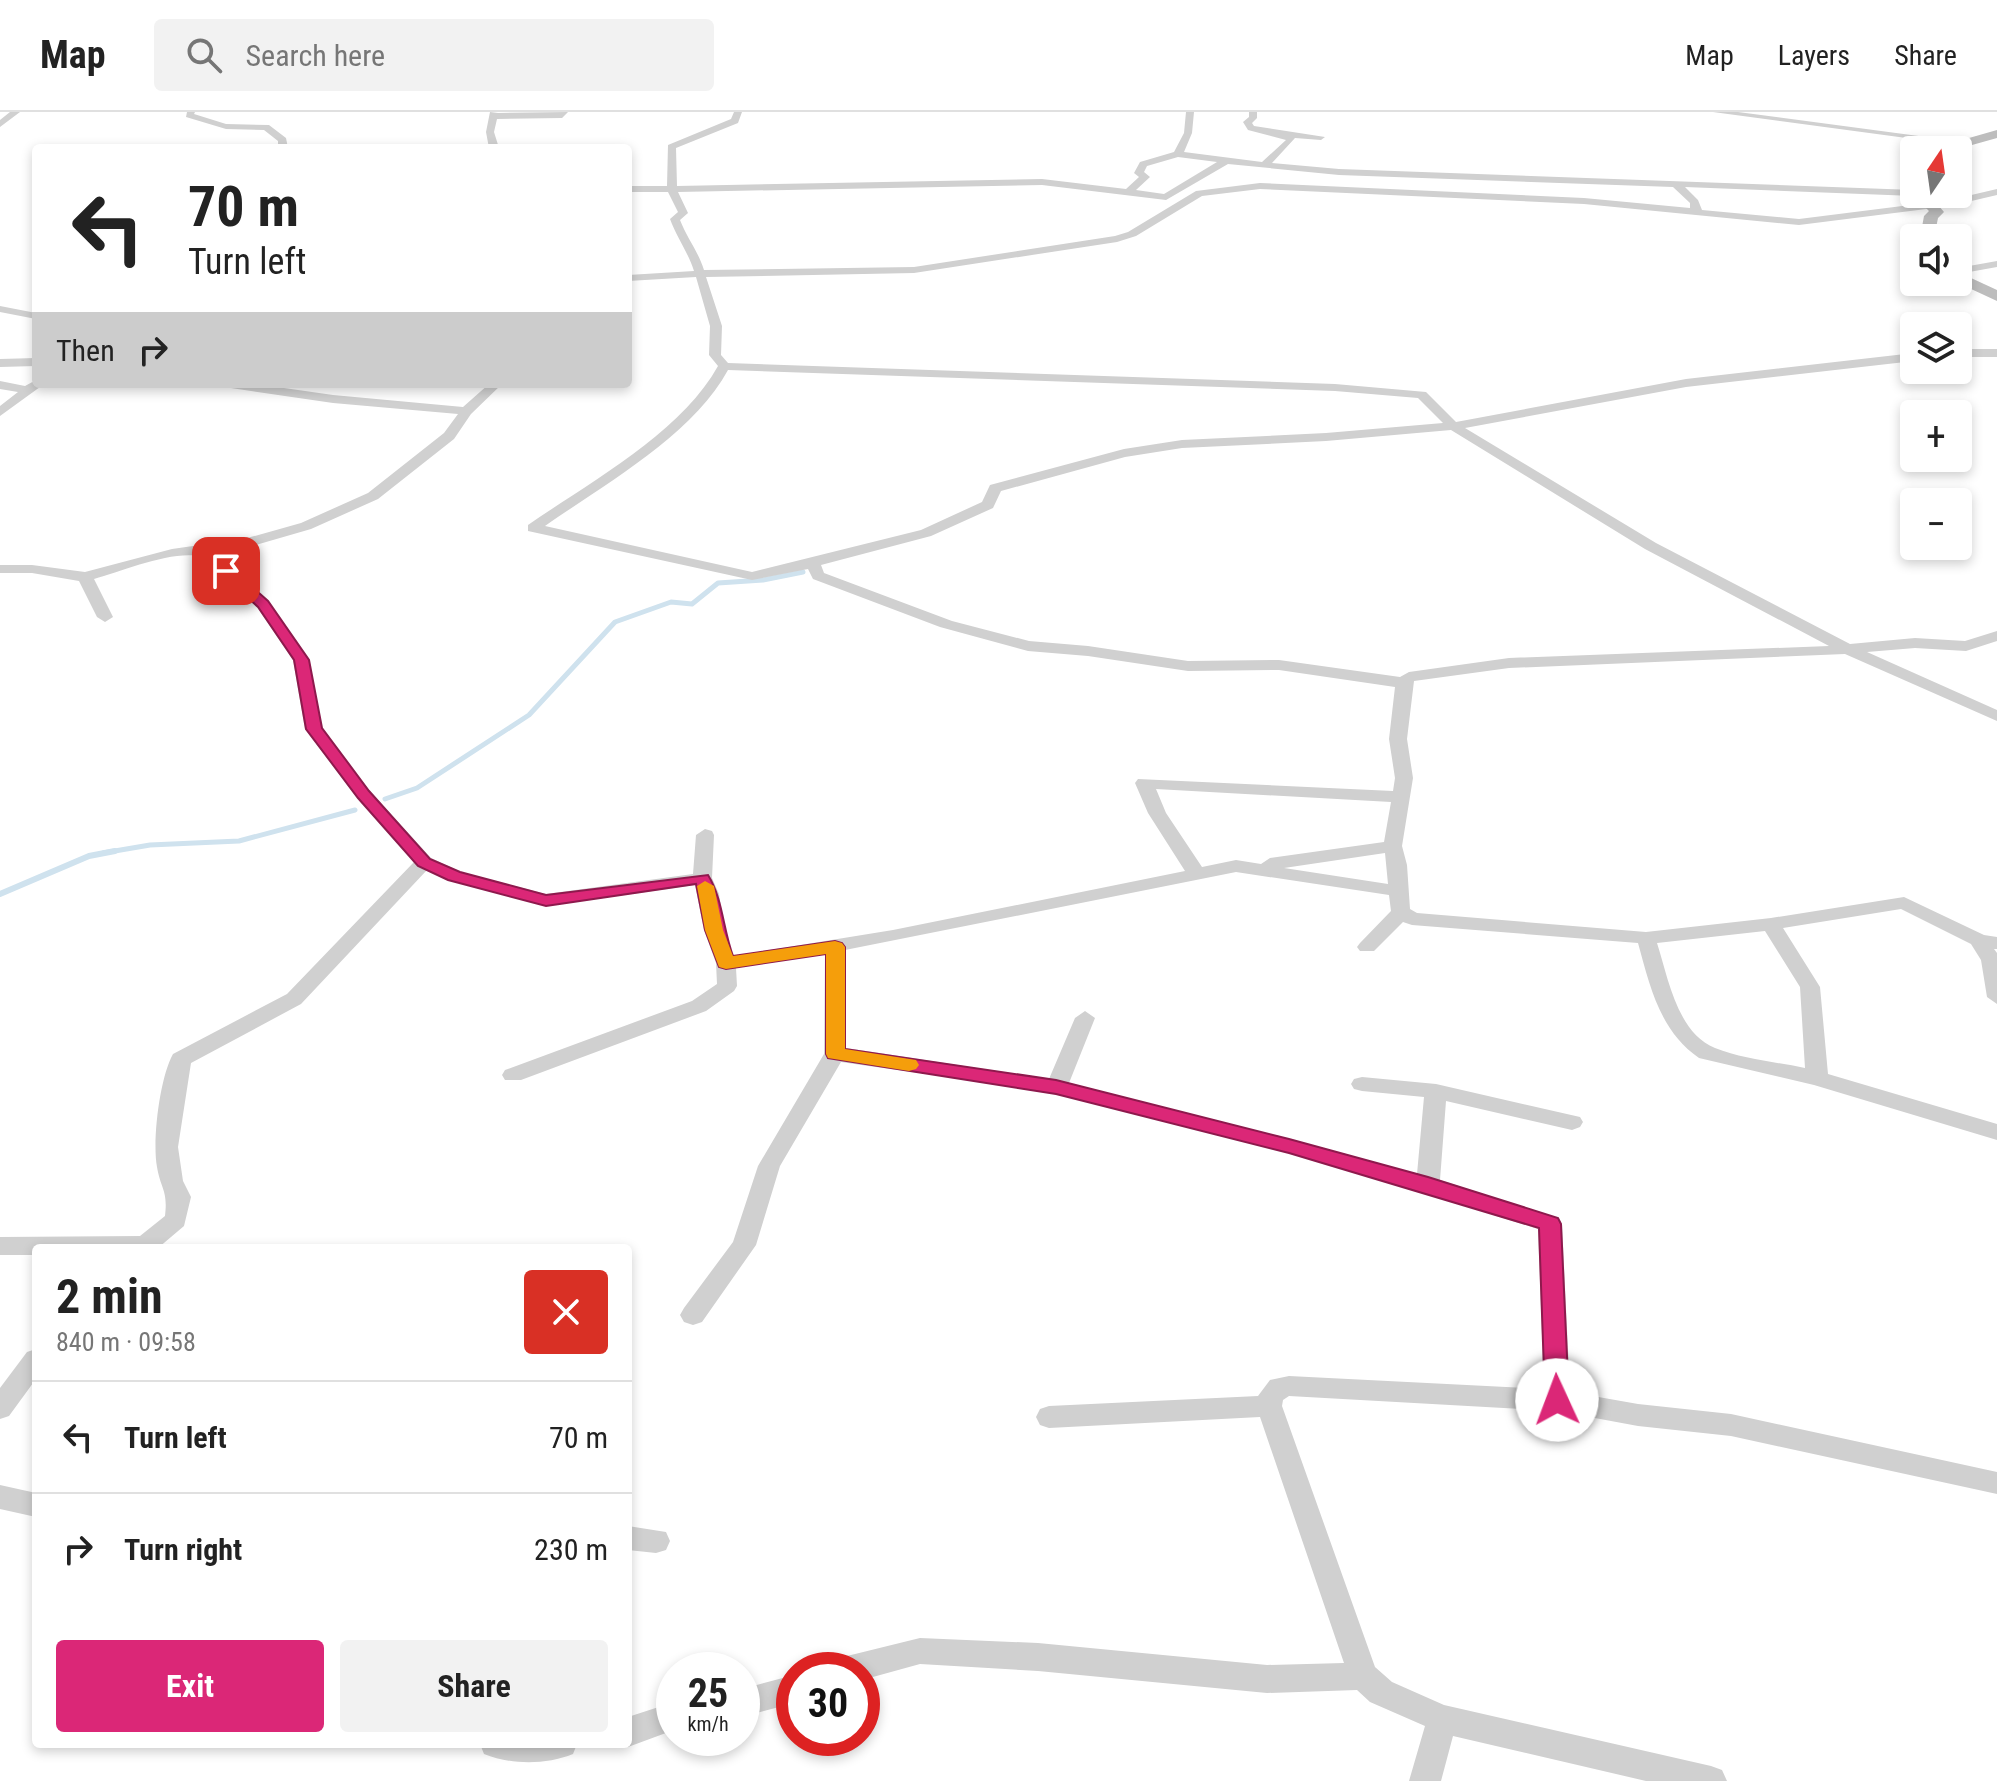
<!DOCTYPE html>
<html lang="en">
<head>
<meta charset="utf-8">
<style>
	:root { --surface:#fff; --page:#f2f2f2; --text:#222; --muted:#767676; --line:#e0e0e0; --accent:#db2777 }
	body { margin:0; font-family:"Roboto Condensed",sans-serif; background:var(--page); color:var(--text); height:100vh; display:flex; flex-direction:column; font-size:30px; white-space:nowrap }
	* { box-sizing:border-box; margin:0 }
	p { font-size:26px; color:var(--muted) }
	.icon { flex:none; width:44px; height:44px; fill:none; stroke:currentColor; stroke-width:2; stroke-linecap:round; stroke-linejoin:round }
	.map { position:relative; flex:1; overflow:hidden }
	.side { position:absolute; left:32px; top:1132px; width:600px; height:504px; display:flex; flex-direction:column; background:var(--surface); border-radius:8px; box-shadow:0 4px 12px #0003 }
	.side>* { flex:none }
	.hud { position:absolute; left:32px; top:32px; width:600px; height:244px; border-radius:8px; box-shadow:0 4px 12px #0003; background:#fff; color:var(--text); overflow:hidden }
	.needle { width:52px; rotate:13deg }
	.buttons { position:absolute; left:1900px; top:24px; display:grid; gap:16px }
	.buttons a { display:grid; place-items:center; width:72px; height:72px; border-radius:8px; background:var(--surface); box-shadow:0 4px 12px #0003; font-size:40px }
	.speed { position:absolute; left:656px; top:1540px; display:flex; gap:16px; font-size:40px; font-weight:700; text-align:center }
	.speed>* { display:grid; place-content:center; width:104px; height:104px; border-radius:50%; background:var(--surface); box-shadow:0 4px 12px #0003; line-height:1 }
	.speed small { font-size:20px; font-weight:400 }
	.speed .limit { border:12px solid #d22; background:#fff; color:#111 }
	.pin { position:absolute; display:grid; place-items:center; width:68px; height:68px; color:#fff; margin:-34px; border-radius:16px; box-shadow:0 4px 12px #0006 }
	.me { position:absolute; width:88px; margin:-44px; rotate:358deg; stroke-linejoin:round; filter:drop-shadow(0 0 6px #0008) }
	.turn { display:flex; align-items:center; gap:28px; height:168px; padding:0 24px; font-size:36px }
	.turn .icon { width:104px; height:104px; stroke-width:2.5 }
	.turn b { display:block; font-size:56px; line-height:68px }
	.then { display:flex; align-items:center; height:76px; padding:0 24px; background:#0003; gap:16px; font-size:30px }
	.round { display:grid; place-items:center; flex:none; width:84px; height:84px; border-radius:8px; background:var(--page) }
	.headline { display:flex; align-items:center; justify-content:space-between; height:136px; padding:0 24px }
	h1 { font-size:48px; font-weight:700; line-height:60px }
	.button { display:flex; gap:16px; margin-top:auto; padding:16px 24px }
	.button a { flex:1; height:92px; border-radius:8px; background:var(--accent); color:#fff; font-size:32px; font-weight:700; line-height:92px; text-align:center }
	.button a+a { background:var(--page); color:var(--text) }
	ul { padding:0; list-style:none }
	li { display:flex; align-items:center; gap:24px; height:112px; padding:0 24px; border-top:2px solid var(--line) }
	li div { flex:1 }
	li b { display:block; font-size:30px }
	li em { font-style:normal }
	header { display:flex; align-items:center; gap:48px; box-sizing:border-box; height:112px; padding:0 40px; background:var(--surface); border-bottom:2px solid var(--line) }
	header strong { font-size:38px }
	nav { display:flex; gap:44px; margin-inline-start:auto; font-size:28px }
	.search { width:560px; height:72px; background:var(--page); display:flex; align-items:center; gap:20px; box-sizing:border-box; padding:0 28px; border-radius:8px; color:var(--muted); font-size:30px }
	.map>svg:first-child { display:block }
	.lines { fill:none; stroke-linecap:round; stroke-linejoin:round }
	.stream-far1 { stroke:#cfe2ee; stroke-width:5 }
	.stream { stroke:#cfe2ee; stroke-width:6 }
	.street { fill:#d0d0d0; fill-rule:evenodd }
	.secondary { fill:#bdbdbd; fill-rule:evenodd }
	.route { fill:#db2777; stroke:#8e194d; stroke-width:2 }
	.slow { fill:#f59e0b }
</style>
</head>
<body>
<header>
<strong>Map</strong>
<div class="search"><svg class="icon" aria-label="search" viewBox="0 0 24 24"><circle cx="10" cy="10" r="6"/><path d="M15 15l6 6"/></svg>Search here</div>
<nav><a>Map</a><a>Layers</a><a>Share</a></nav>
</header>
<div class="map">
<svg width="1997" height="1669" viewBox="0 0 1997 1669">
	<rect width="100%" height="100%" fill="#fff"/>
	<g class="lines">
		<path class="stream-far1" d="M385,687L417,676L529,603L615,510L671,490L692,492L718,471L763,468L803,460
			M103,741L150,733L239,729L355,698"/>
		<path class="stream" d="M0,782L89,744L115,739"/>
		<path class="street" d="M10,0H20L0,15V8Z
			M187,0H195L194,2L226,12L269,13L286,26L288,36H278V29L264,18L226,17L186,5Z
			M490,0L498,1L568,0L562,6L497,7L494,20L499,36H489L486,20Z
			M734,0H742L738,11L676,36L677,74L1042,67L1126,77L1139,65L1134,61L1140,50L1174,40L1184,21L1186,0H1194L1192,21L1184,40L1262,50L1286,28L1248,18L1243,10L1249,5V0H1257V6L1252,11L1254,14L1325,25L1321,28L1295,26L1272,51L1339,57L1914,78V82H1918L1914,84L1685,75L1698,88L1702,98L1799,107L1950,88L1997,77V83L1950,94L1799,113L1584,92L1260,77L1202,84L1136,124L1117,130L914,161L706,165L722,214L721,243L728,251L1335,272L1426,280L1456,310L1686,267L1914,241V249L1686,275L1465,316L1656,431L1850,532L1915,526L1965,529L1997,519V529L1966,539L1915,536L1867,540L1997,598V609L1845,542L1509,556L1414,569L1407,627L1413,666L1402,734L1407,753L1410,797L1417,801L1646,820L1771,806L1904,785L1984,823L1997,825V837H1994L1997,841V892L1987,885L1981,848L1971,832L1901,797L1783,816L1820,875L1828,962L1997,1012V1028L1814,973L1699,946C1660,919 1650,875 1638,831L1412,813L1403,810L1374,839H1360L1357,835L1360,831L1391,799L1389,783L1236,760L845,838L846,936L1049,967L1075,906L1085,899L1095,906L1069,971L1417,1062L1424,985L1362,979L1354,977L1351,972L1354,967L1362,965L1436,972L1580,1005L1583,1010L1580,1015L1572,1018L1446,989L1440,1068L1558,1106L1562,1112L1570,1280L1638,1292L1731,1302L1997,1360V1382L1731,1324L1638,1314L1557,1299L1289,1284L1283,1288L1282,1294L1375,1555L1392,1570L1444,1593L1711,1654L1722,1658L1727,1669H1646L1453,1624L1441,1669H1409L1425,1614L1370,1590L1357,1578L1267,1581L1038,1559L920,1552L862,1568V1558H832L836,1548L847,1544L920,1526L1038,1531L1267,1553L1344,1551L1260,1305L1049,1316L1040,1313L1036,1305L1040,1297L1049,1294L1258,1284L1270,1268L1289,1264L1544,1277L1538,1117C1380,1066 1220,1018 1058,983C987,968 913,961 841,950L780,1054L756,1133L702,1210L693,1213L684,1210L680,1203L684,1196L733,1130L758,1054L824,942L825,841L736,856L737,874L734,879L706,899L521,968H505L502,963L505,958L692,889L717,872L716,851L704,818L695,773L546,794L447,768L427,758L301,892L191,951L178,1035L183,1069L191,1085L184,1114L158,1136H36V1143H0V1125L140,1124L165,1104C168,1078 161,1078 157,1055C152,1028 160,965 173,942L287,882L414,750L358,687L305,617L293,548L257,495L203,445C174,437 123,459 94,467L113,505L105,510L97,505L79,469L32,461H0V453H32L85,460L172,437L193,434L208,437L301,411L368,381L444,321L458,302L333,291L231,276L225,272H256L333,283L463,295L489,272H502L471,302L454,327L378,387L311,417L218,444L268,489L309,548L322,617L370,679L431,746L461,760L546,782L693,762L696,723L705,717L712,719L714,723L712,766L719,782L724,818L733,844L893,818L1185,759L1148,701L1135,671L1138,667L1393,679L1395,666L1389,627L1395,575L1279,558L1188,559L1088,544L1028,539L940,515L813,467L808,457L752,468L528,419V413C590,370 681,321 718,254L709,243L710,214L696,165L628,169V163L694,159C688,140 677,126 670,107L678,100L668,80H628V74H667L668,33L731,7ZM1178,45L1217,50L1164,82L1136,78L1150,65L1144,60L1147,54ZM1228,52L1339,63L1673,75L1690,91V96L1584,86L1260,71L1196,79L1128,120L1115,124L914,155L704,158C698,139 687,126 680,108L688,101L678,80L1042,73L1166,88ZM728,258L1335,279L1418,286L1443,311L1326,321L1182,328L1124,337L990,373L982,390L921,418L752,460L545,414C605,372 693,323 728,258ZM1451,318L1645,437L1829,534L1509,546L1409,560L1400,565L1279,548L1188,549L1088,534L1029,529L952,509L824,461L821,453L931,424L993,396L1001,379L1125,345L1182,336L1326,329ZM1156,677L1391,690L1384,730L1270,746L1261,752L1236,748L1202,755L1166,701ZM1385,741L1388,772L1284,756ZM1765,819L1800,875L1805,956C1776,950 1743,947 1715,936C1677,921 1668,865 1657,831Z
			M1713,0H1738L1971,31L1966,34Z
			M1997,149V155L1958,162V156Z
			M0,194L36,201V207L0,200Z
			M1958,237H1997V245H1958Z
			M36,246V254L0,255V247Z
			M36,268V272H42L40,275L0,304V294L18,280L0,277V269L25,274Z
			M36,1237V1267L9,1304L0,1307V1276L27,1240Z
			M0,1373L36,1381V1405L0,1397Z
			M628,1414L666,1420L670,1429L666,1438L656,1441L628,1438Z
			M794,1563V1591L742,1605V1577Z
			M674,1590V1618L628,1635L622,1632H628V1605Z
			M480,1632H577L573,1642C546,1653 511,1653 484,1642Z"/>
		<path class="secondary" d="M1997,18V26L1972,33L1970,39L1958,44V38H1953L1962,28Z
			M1923,82H1937L1938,93L1944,100L1938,106L1934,126H1920L1924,104L1929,99L1924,94Z
			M1958,160L1997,178V189L1956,170Z"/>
	</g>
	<path class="route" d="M222,456H231L268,489L309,548L322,616L369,679L430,747L460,760L546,783L708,763C723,787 723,818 733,844L835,829L842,831L845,835V937L1056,968L1289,1027L1428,1065L1558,1106L1561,1112L1569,1288L1565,1295L1557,1297L1549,1295L1545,1288L1539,1116L1289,1041L1056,982L828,946L826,942V842L726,857L719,855L705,818L696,772L546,794L448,768L418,754L358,686L306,617L294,548L258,495L222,462Z"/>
	<path class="slow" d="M705,769L714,774L723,818L733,844L835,829L842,831L845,835V937L916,948L919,953L916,957L909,959L828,946L826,942V842L726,857L719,855L705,818L697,774Z"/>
</svg>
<div class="buttons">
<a><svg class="needle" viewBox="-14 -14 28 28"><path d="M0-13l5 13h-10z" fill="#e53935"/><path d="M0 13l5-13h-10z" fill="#767676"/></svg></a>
<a><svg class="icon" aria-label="sound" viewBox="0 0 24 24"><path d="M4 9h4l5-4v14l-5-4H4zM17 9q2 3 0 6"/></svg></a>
<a><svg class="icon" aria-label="layers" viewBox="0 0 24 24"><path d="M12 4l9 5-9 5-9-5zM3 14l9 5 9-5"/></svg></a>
<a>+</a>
<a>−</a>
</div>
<div class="speed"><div>25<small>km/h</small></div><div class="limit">30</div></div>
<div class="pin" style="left:226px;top:459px;background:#d93025"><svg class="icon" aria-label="arrive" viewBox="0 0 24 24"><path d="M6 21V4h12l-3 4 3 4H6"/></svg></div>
<svg class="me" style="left:1557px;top:1288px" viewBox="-20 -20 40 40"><circle r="19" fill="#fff"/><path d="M0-13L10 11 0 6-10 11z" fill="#db2777"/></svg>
<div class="hud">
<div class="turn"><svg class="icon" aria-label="left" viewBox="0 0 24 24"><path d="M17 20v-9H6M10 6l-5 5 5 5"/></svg><div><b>70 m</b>Turn left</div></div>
<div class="then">Then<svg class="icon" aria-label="right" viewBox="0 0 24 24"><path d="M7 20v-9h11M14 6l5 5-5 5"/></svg></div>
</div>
<section class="side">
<div class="headline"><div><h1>2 min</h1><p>840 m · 09:58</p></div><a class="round" style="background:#d93025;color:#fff"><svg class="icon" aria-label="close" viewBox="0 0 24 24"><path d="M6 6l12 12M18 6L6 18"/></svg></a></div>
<ul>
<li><svg class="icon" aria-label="left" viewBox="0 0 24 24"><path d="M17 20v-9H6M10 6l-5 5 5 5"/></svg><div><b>Turn left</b></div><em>70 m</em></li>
<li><svg class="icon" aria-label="right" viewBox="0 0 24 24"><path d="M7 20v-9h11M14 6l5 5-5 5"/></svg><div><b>Turn right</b></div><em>230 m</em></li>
</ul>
<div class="button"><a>Exit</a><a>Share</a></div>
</section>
</div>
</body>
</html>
